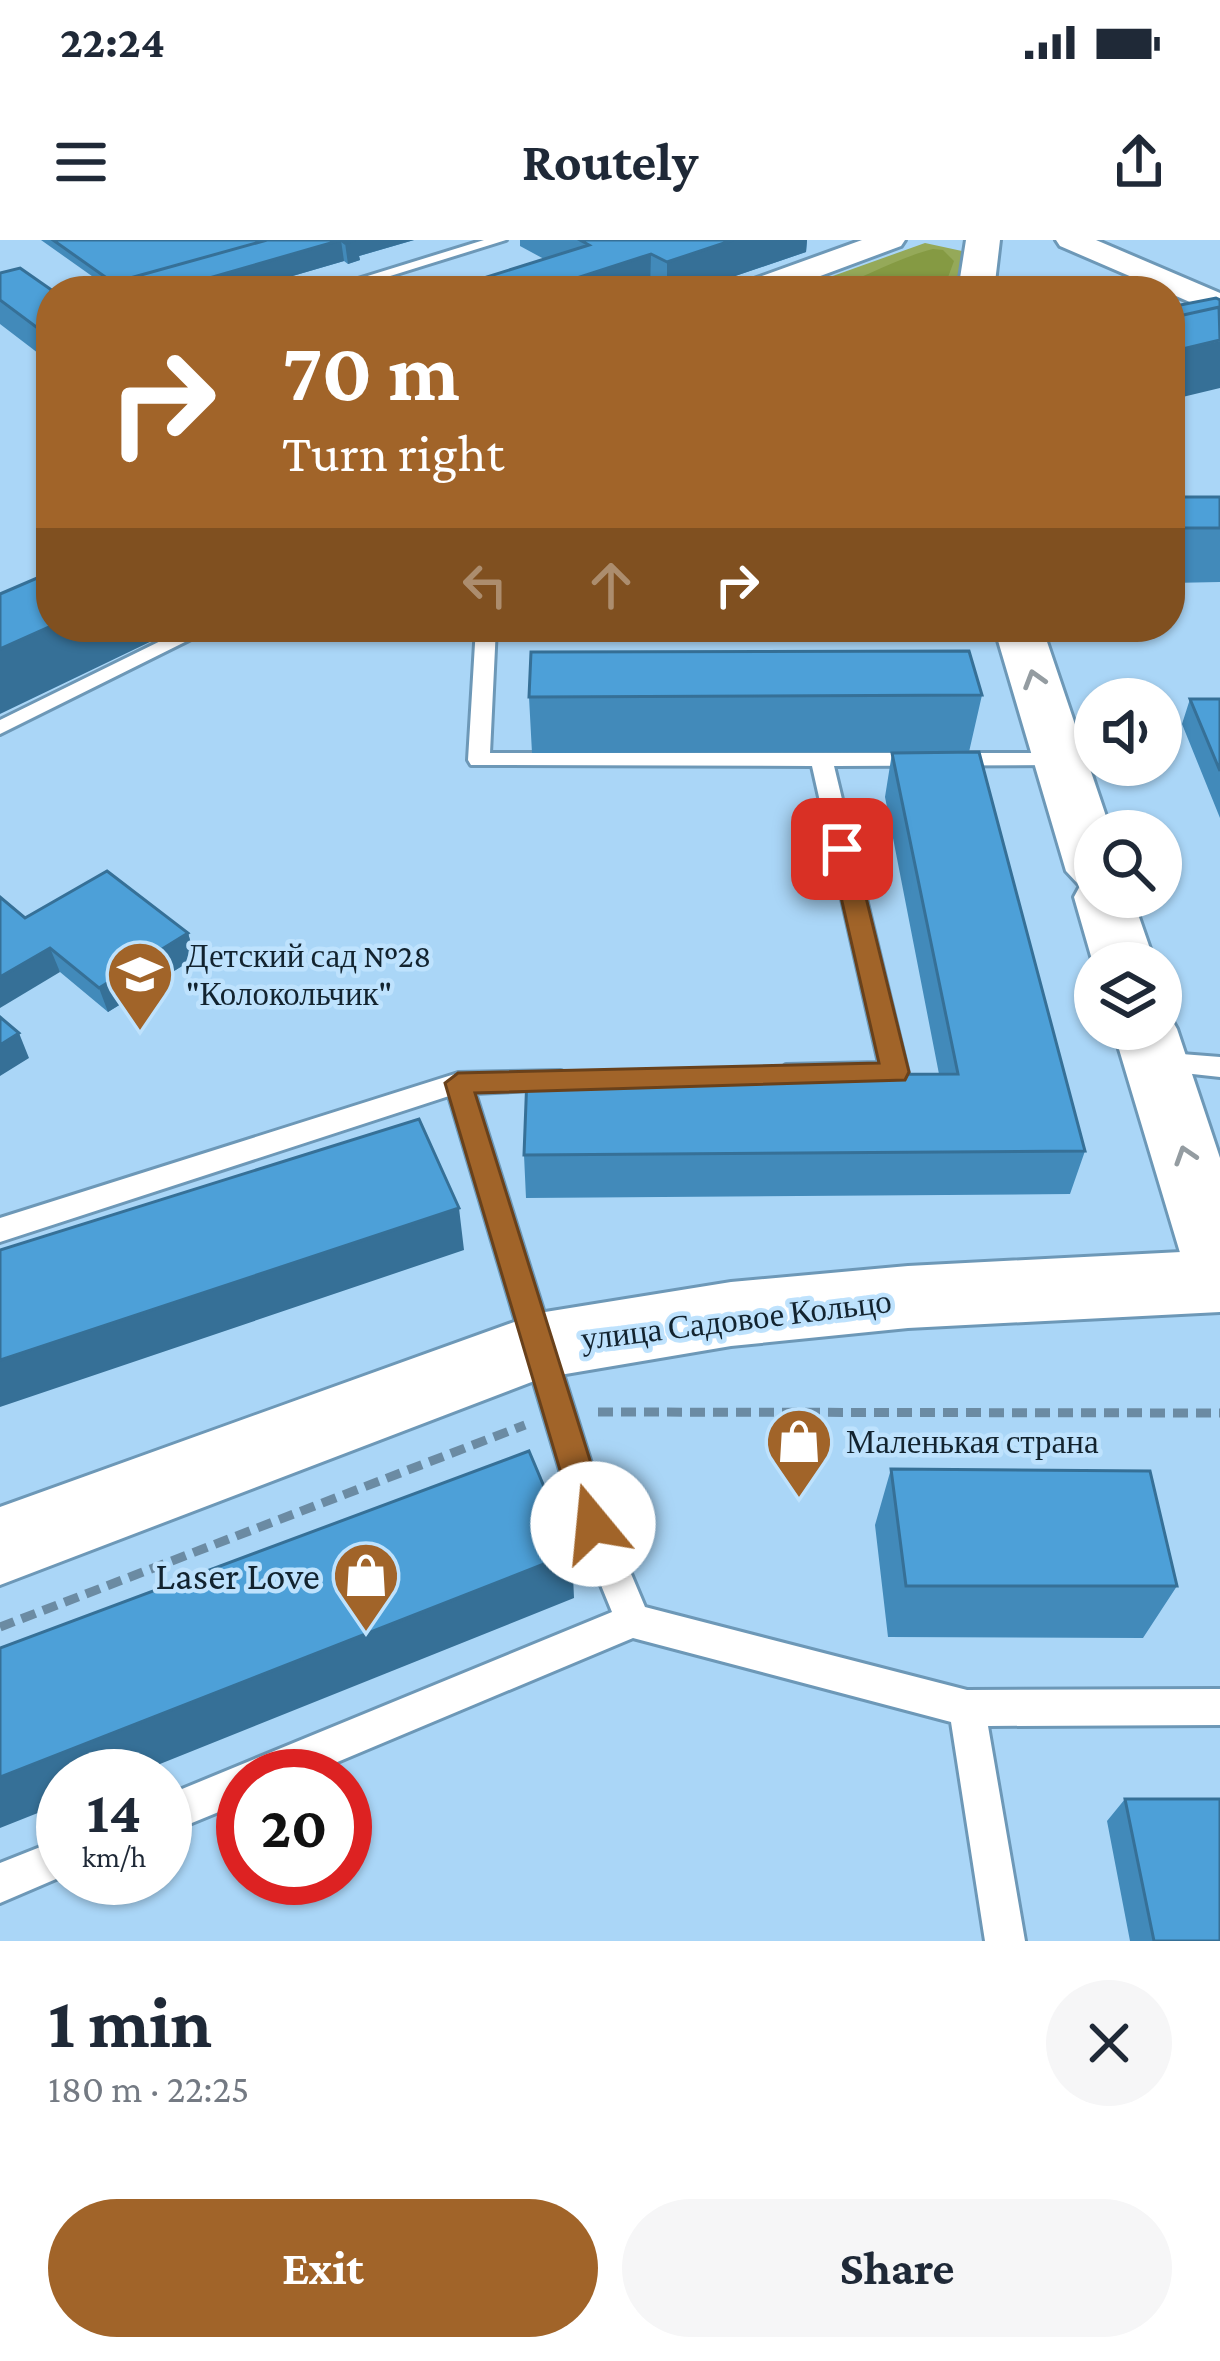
<!DOCTYPE html>
<html lang="en">
<head>
<meta charset="utf-8">
<style>
	:root { --surface:#fff; --page:#f6f6f7; --text:#1f2937; --muted:#747a83; --accent:#a16429 }
	body { margin:0; font-family:"Crimson Pro",serif; background:var(--page); color:var(--text); height:100vh; display:flex; flex-direction:column; font-size:45px; white-space:nowrap }
	* { box-sizing:border-box; margin:0 }
	p { font-size:39px; color:var(--muted) }
	.icon { flex:none; width:66px; height:66px; fill:none; stroke:currentColor; stroke-width:2; stroke-linecap:round; stroke-linejoin:round }
	.map { position:relative; height:1701px; overflow:hidden }
	.panel { display:flex; flex-direction:column; background:var(--surface); flex:1 }
	.panel>* { flex:none }
	.banner { position:absolute; left:36px; top:36px; width:1149px; height:366px; border-radius:48px; box-shadow:0 3px 9px #0004; background:#a16429; color:#fff; overflow:hidden }
	.controls { position:absolute; left:1074px; top:438px; display:grid; gap:24px }
	.controls a { display:grid; place-items:center; width:108px; height:108px; border-radius:50%; background:var(--surface); box-shadow:0 3px 9px #0004; font-size:60px }
	.speed { position:absolute; left:36px; top:1509px; display:flex; gap:24px; font-size:60px; font-weight:700; text-align:center }
	.speed>* { display:grid; place-content:center; width:156px; height:156px; border-radius:50%; background:var(--surface); box-shadow:0 3px 9px #0004; line-height:1 }
	.speed small { font-size:30px; font-weight:400 }
	.speed .limit { border:18px solid #d22; background:#fff; color:#111 }
	.pin { position:absolute; display:grid; place-items:center; width:102px; height:102px; color:#fff; margin:-51px; border-radius:24px; box-shadow:0 6px 18px #0006 }
	.me { position:absolute; width:132px; margin:-66px; rotate:343deg; stroke-linejoin:round; filter:drop-shadow(0 0 9px #0008) }
	.turn { display:flex; align-items:center; gap:42px; height:252px; padding:0 48px; font-size:54px }
	.turn .icon { width:156px; height:156px; stroke-width:2.5 }
	.turn b { display:block; font-size:84px; line-height:102px }
	.lanes { display:flex; align-items:center; height:114px; padding:0 48px; background:#0003; justify-content:center; gap:60px; direction:ltr }
	.lanes .off { opacity:.35 }
	.round { display:grid; place-items:center; flex:none; width:126px; height:126px; border-radius:63px; background:var(--page) }
	.overview { display:flex; align-items:center; justify-content:space-between; height:204px; padding:0 48px }
	h1 { font-size:72px; font-weight:700; line-height:90px }
	.primary-button { display:flex; gap:24px; margin-top:auto; padding:24px 48px }
	.primary-button a { flex:1; height:138px; border-radius:72px; background:var(--accent); color:#fff; font-size:48px; font-weight:700; line-height:138px; text-align:center }
	.primary-button a+a { background:var(--page); color:var(--text) }
	.status { display:flex; justify-content:space-between; align-items:center; height:84px; padding:0 60px; background:var(--surface); direction:ltr }
	.status svg { height:33px; fill:currentColor }
	header { display:flex; justify-content:space-between; align-items:center; height:156px; padding:0 48px; background:var(--surface); font-size:54px; font-weight:700 }
	.map>svg:first-child { display:block }
	.green { fill:#95a959 }
	.forest { fill:#859a43 }
	.lines { fill:none; stroke-linecap:round; stroke-linejoin:round }
	.service-casing { stroke:#6d98b7; stroke-width:6 }
	.minor-casing { stroke:#6d98b7; stroke-width:6 }
	.tertiary-casing { stroke:#6d98b7; stroke-width:6 }
	.secondary-casing { stroke:#6d98b7; stroke-width:6 }
	.path { stroke:#6b8ba3; stroke-width:9; stroke-dasharray:15 8; stroke-linecap:butt }
	.service { fill:#fff; fill-rule:evenodd }
	.minor { fill:#fff; fill-rule:evenodd }
	.tertiary { fill:#fff; fill-rule:evenodd }
	.secondary { fill:#fff; fill-rule:evenodd }
	.wall { fill:#428aba }
	.shaded-wall { fill:#367097 }
	.building { fill:#4da0d8; stroke:#367097; stroke-width:3 }
	.oneway { stroke:#949ca1 }
	.route { fill:#a16429; stroke:#69411b; stroke-width:3 }
	.labels { text-anchor:middle; stroke-width:9; stroke-linejoin:round; paint-order:stroke }
	.poi-label { font-size:33px; fill:#12232f; stroke:#bee2fd; text-anchor:start }
	.street-label { font-size:33px; fill:#12232f; stroke:#bee2fd }
	.near-poi-label { font-size:39px; fill:#12232f; stroke:#bee2fd; text-anchor:end }
</style>
</head>
<body>
<div class="status"><b>22:24</b><svg viewBox="0 0 49 12"><path d="M0 12V9h3v3zM5 12V6h3v6zM10 12V3h3v9zM15 12V0h3v12zM26 1h20v11H26zM47 4h2v5h-2z"/></svg></div>
<header><svg class="icon" aria-label="menu" viewBox="0 0 24 24"><path d="M4 6h16M4 12h16M4 18h16"/></svg>Routely<svg class="icon" aria-label="share" viewBox="0 0 24 24"><path d="M12 15V3M7 8l5-5 5 5M5 13v7h14v-7"/></svg></header>
<div class="map">
<svg width="1220" height="1701" viewBox="0 0 1220 1701">
	<rect width="100%" height="100%" fill="#aad6f7"/>
	<path class="green" d="M925,3L962,11L960,51H791Z"/>
	<path class="forest" d="M933,9L943,10L954,21L943,51H821C861,41 893,19 933,9Z"/>
	<g class="lines">
		<defs>
			<path id="service" d="M484,0H506L342,51H319Z
				M189,387H215L0,494V480Z
				M476,387H496L490,513H1067V523L1059,525L834,526L908,833L904,840L786,845L773,835L786,825L879,823L812,526L471,525L468,520Z
				M1156,812L1220,817V837L1147,829L1143,822L1147,815Z
				M561,831L574,841L570,848L475,853L610,1284L645,1367L967,1450L1220,1449V1485L988,1486L1025,1701H985L951,1482L633,1398L304,1536H243V1562L165,1594V1556L612,1372L576,1284L449,856L0,1002V978L458,833Z
				M63,1598V1636L0,1663V1623Z"/>
			<path id="minor" d="M862,0H905L901,6L780,51H735L740,44Z
				M1056,0H1096L1220,53V75L1060,6Z"/>
			<path id="tertiary" d="M966,0H1000L994,51H958Z
				M994,387H1042L1111,591H1095V657H1132L1155,723H1093L1074,657L1080,646L1066,631Z
				M1161,771L1168,773L1177,789L1220,918V1056L1194,1047L1184,1026L1113,789H1161Z"/>
			<path id="secondary" d="M1220,1010V1072L908,1088L731,1106L542,1138L0,1345V1267L539,1073L731,1042L908,1026Z"/>
		</defs>
		<use href="#service" class="service-casing"/>
		<use href="#minor" class="minor-casing"/>
		<use href="#tertiary" class="tertiary-casing"/>
		<use href="#secondary" class="secondary-casing"/>
		<path class="path" d="M598,1172L1220,1173
			M0,1387L525,1185"/>
		<use href="#service" class="service"/>
		<use href="#minor" class="minor"/>
		<use href="#tertiary" class="tertiary"/>
		<use href="#secondary" class="secondary"/>
	</g>
	<path class="wall" d="M41,0H414L359,16L360,20L348,24L344,21L241,51H113Z
		M520,0H807L806,12L691,51H442L544,19L520,6Z
		M0,33L51,51V123L0,84Z
		M1170,257H1220V342L1170,343Z
		M982,455L969,512L532,513L529,457Z
		M1190,459H1220V578L1182,484Z
		M892,513L1085,911L1070,954L526,958L524,915L939,834L885,557Z
		M25,678L188,693L195,718L108,772L60,732Z
		M891,1229L1177,1346L1143,1398L888,1397L875,1285Z
		M1125,1559L1220,1701H1130L1107,1581Z"/>
	<path class="shaded-wall" d="M341,0L344,21L241,51H137Z
		M353,0H414L359,16L360,20L348,24L345,3Z
		M733,0H807L806,12L691,51H667V22Z
		M651,14L650,51H558V44Z
		M1220,101V148L1170,160L1171,112Z
		M51,386V387H181L0,474V409Z
		M188,693L195,718L108,772L99,748Z
		M50,708L60,732L0,768V737Z
		M19,793L29,818L0,836V805Z
		M459,968L464,1010L0,1167V1120Z
		M572,1313L574,1358L130,1536H63V1563L0,1588V1537Z"/>
	<path class="building" d="M53,0H267L123,40L125,51Z
		M267,0H355L345,3L341,0L164,51H137L123,40Z
		M580,0H733L667,22L651,14L558,44L568,49L563,51H442L589,5Z
		M20,28L53,51H51V98L0,60V33Z
		M1216,58L1220,60V67L1170,78V67Z
		M1219,67L1220,100L1170,112V78Z
		M1170,257H1220V288H1170Z
		M51,332V386L0,409V354Z
		M969,411L982,455L529,457L531,412Z
		M1190,459H1220V531Z
		M979,512L1085,911L524,915L527,836L958,834L892,513Z
		M107,631L188,693L99,748L50,708L0,737V657L25,678Z
		M0,777L19,793L0,805Z
		M419,879L459,968L0,1120V1010Z
		M529,1211L572,1313L0,1537V1408Z
		M891,1229L1150,1231L1177,1346H906Z
		M1125,1559H1220V1701H1154Z"/>
	<defs><path id="oneway-chevron" d="M-2-3.5L2.5 0L-2 3.5" fill="none" stroke-width="1.6" stroke-linecap="round" stroke-linejoin="round" transform="scale(3)"/></defs>
	<g class="oneway">
		<use href="#oneway-chevron" transform="translate(1034 439) rotate(-107)"/>
		<use href="#oneway-chevron" transform="translate(1185 915) rotate(-108)"/>
	</g>
	<path class="route" d="M842,601L854,609L909,832L905,840L475,853L610,1284L605,1295L593,1300L581,1295L576,1284L445,843L458,833L879,823L830,609Z"/>
	<defs>
		<symbol id="school-pin" viewBox="-11 -11 22 30"><path d="M0 17L-7.5 6A9.5 9.5 0 1 1 7.5 6Z" fill="#a16429" stroke="#bee2fd"/><path d="M0-5L7-2L0 1L-7-2ZM-4 1L0 2.5L4 1V4Q0 6-4 4Z" fill="#fff"/></symbol>
		<symbol id="shop-pin" viewBox="-11 -11 22 30"><path d="M0 17L-7.5 6A9.5 9.5 0 1 1 7.5 6Z" fill="#a16429" stroke="#bee2fd"/><path d="M-5-2.5h2.3a2.7 3.5 0 0 1 5.4 0H5L5.5 6h-11ZM-1.5-2.5h3a1.5 2.3 0 0 0-3 0Z" fill="#fff"/></symbol>
	</defs>
	<g fill-rule="evenodd">
		<use href="#school-pin" x="102" y="696" width="76" height="104"/>
		<use href="#shop-pin" x="761" y="1163" width="76" height="104"/>
		<use href="#shop-pin" x="328" y="1297" width="76" height="104"/>
	</g>
	<g class="labels">
		<g class="poi-label">
			<text x="186" y="727">Детский сад №28<tspan x="186" dy="38">"Колокольчик"</tspan></text>
			<text x="846" y="1213">Маленькая страна</text>
		</g>
		<g class="street-label">
			<text transform="translate(736 1079) rotate(-7)" y="12">улица Садовое Кольцо</text>
		</g>
		<g class="near-poi-label">
			<text x="320" y="1349">Laser Love</text>
		</g>
	</g>
</svg>
<div class="controls">
<a><svg class="icon" aria-label="sound" viewBox="0 0 24 24"><path d="M4 9h4l5-4v14l-5-4H4zM17 9q2 3 0 6"/></svg></a>
<a><svg class="icon" aria-label="search" viewBox="0 0 24 24"><circle cx="10" cy="10" r="6"/><path d="M15 15l6 6"/></svg></a>
<a><svg class="icon" aria-label="layers" viewBox="0 0 24 24"><path d="M12 4l9 5-9 5-9-5zM3 14l9 5 9-5"/></svg></a>
</div>
<div class="speed"><div>14<small>km/h</small></div><div class="limit">20</div></div>
<div class="pin" style="left:842px;top:609px;background:#d93025"><svg class="icon" aria-label="arrive" viewBox="0 0 24 24"><path d="M6 21V4h12l-3 4 3 4H6"/></svg></div>
<svg class="me" style="left:593px;top:1284px" viewBox="-20 -20 40 40"><circle r="19" fill="#fff"/><path d="M0-13L10 11 0 6-10 11z" fill="#a16429"/></svg>
<div class="banner">
<div class="turn"><svg class="icon" aria-label="right" viewBox="0 0 24 24"><path d="M7 20v-9h11M14 6l5 5-5 5"/></svg><div><b>70 m</b>Turn right</div></div>
<div class="lanes"><svg class="icon off" aria-label="left" viewBox="0 0 24 24"><path d="M17 20v-9H6M10 6l-5 5 5 5"/></svg><svg class="icon off" aria-label="ahead" viewBox="0 0 24 24"><path d="M12 20V5M6 11l6-6 6 6"/></svg><svg class="icon" aria-label="right" viewBox="0 0 24 24"><path d="M7 20v-9h11M14 6l5 5-5 5"/></svg></div>
</div>
</div>
<section class="panel">
<div class="overview"><div><h1>1 min</h1><p>180 m · 22:25</p></div><a class="round"><svg class="icon" aria-label="close" viewBox="0 0 24 24"><path d="M6 6l12 12M18 6L6 18"/></svg></a></div>
<div class="primary-button"><a>Exit</a><a>Share</a></div>
</section>
</body>
</html>
